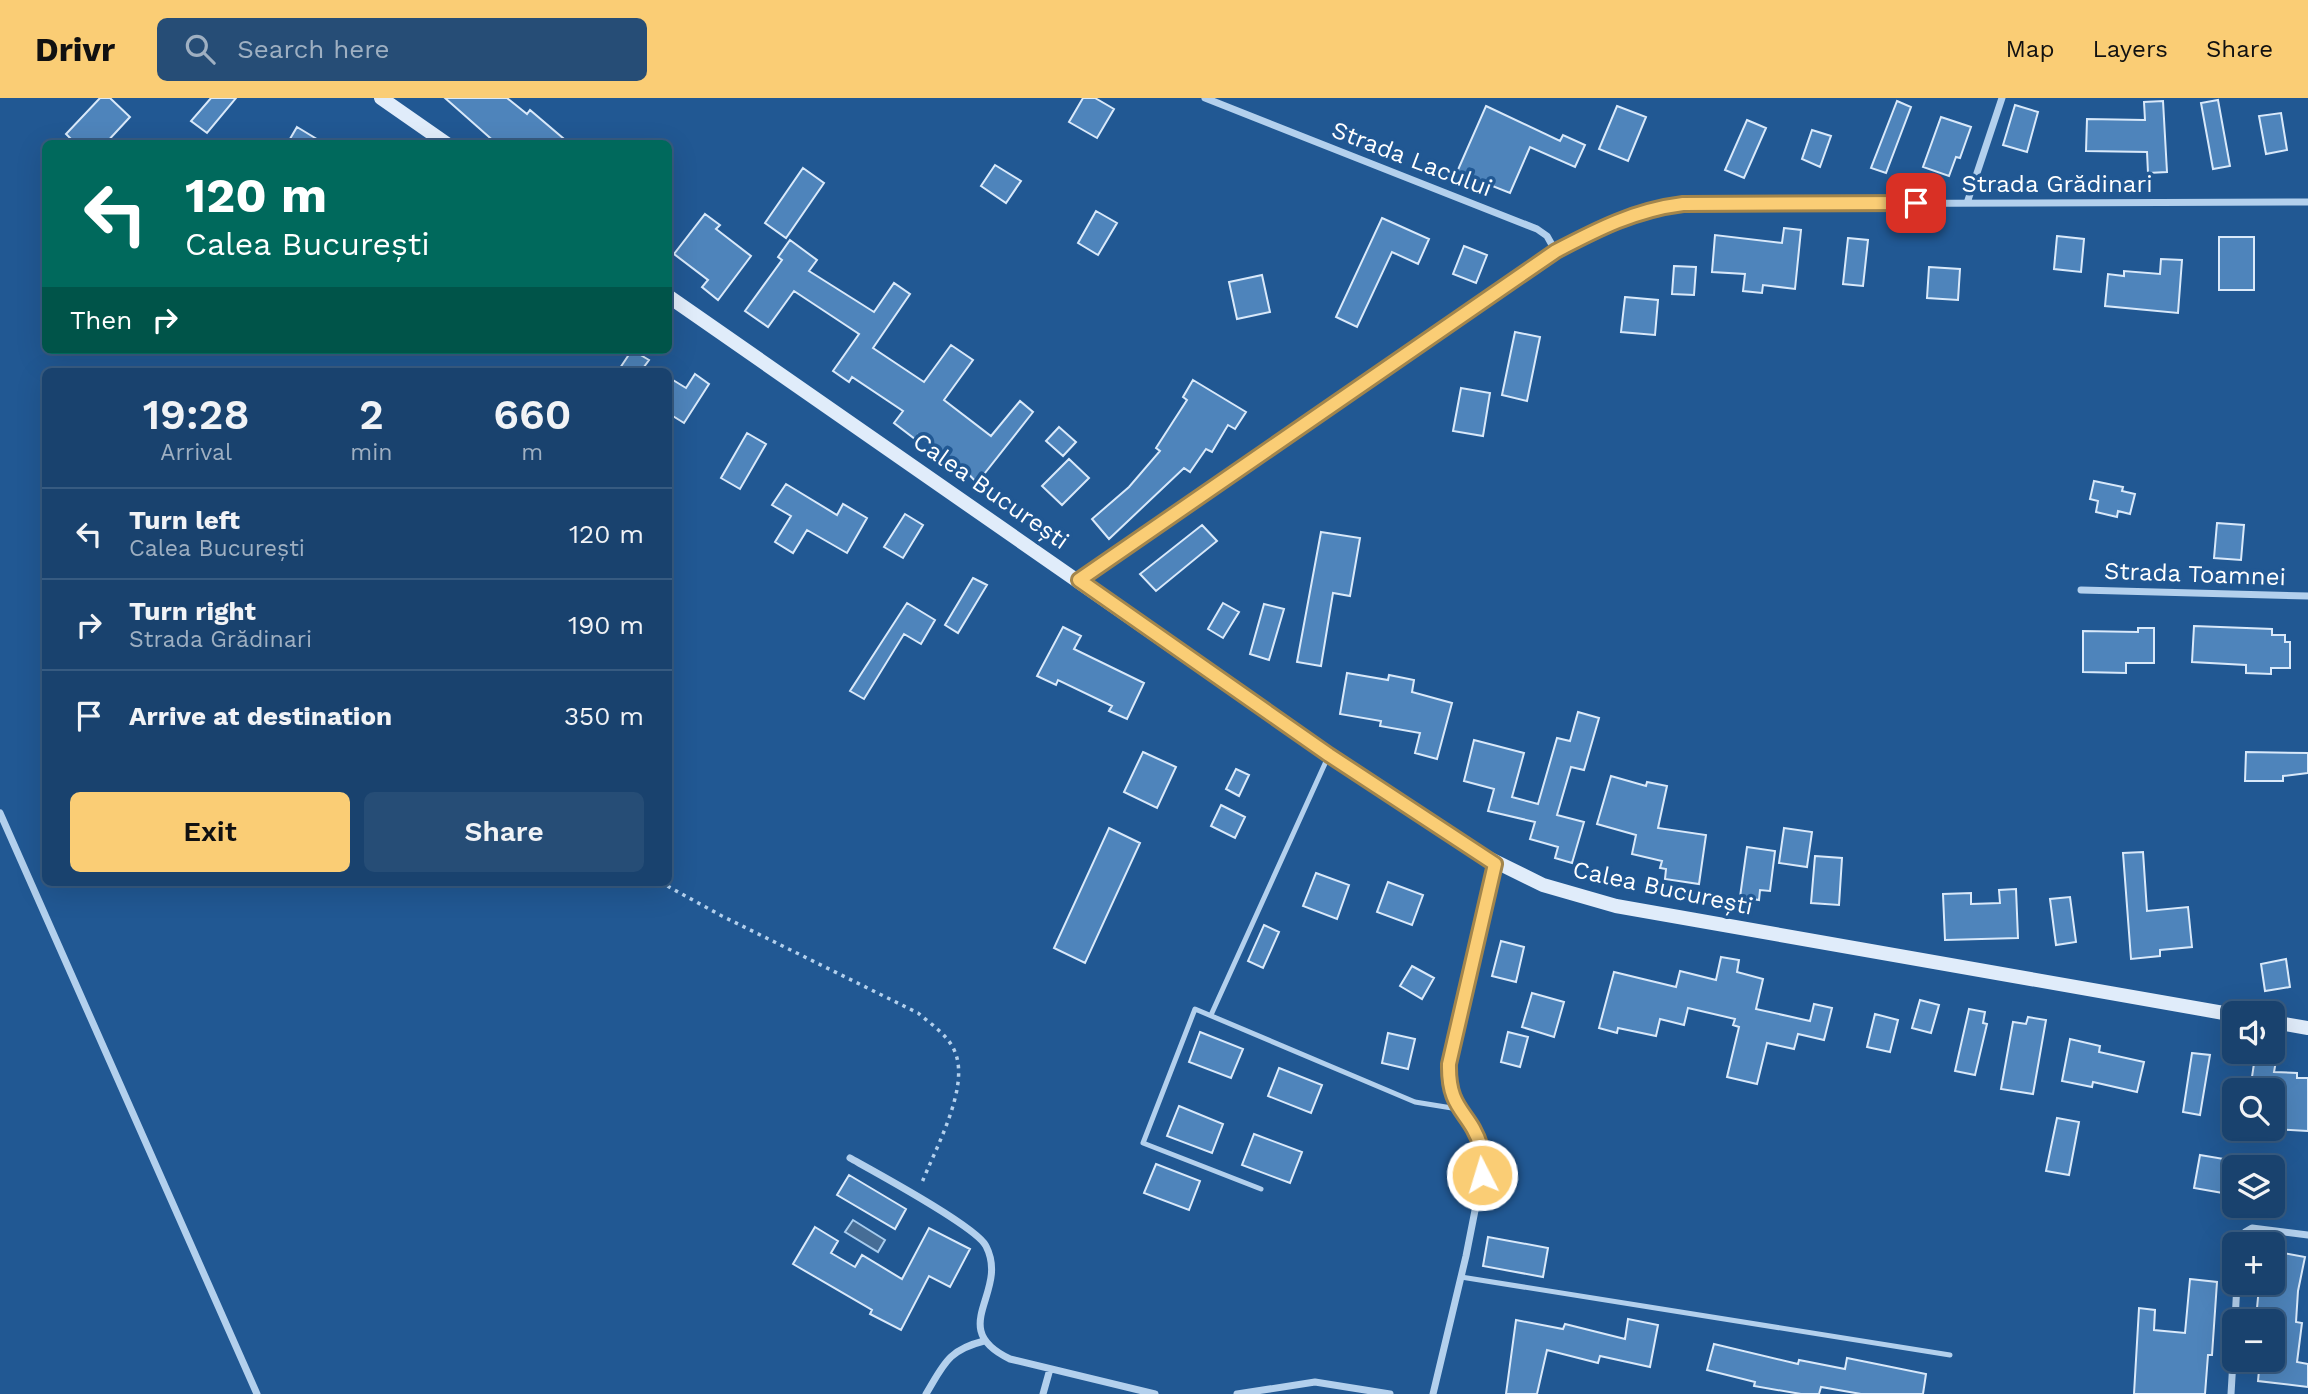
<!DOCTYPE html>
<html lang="en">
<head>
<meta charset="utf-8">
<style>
	:root { --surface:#19426e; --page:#264d76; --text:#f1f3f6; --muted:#9fb0c2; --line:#375b81; --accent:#facd75 }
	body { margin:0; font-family:"Work Sans",sans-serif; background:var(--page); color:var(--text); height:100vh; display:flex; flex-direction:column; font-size:26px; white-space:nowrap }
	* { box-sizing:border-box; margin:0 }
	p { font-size:23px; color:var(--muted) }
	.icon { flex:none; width:38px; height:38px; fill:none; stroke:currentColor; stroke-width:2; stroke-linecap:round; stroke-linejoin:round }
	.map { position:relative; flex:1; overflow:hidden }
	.side { position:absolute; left:42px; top:270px; width:630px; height:518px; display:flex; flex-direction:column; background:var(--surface); border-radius:10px; box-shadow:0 7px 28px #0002,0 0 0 2px var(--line) }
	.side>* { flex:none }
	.guide { position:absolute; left:42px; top:42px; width:630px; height:214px; border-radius:10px; box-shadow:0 7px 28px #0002,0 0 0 2px var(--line); background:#00695c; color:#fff; overflow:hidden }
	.tools { position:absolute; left:2222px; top:903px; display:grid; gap:14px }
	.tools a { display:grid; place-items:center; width:63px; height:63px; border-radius:10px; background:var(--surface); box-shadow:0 7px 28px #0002,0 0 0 2px var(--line); font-size:35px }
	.pin { position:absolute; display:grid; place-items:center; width:60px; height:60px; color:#fff; margin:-30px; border-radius:14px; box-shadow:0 4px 10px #0006 }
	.me { position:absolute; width:77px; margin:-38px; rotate:355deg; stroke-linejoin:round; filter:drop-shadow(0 0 5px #0008) }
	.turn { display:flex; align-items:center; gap:24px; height:147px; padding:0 28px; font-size:32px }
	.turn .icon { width:91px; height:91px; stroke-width:2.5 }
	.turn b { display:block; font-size:49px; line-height:60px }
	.then { display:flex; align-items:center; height:66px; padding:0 28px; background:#0003; gap:14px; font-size:26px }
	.eta { display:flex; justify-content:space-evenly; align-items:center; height:119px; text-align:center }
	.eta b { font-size:42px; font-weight:600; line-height:49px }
	.action { display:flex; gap:14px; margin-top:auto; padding:14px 28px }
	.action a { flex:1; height:80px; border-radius:10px; background:var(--accent); color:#111; font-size:28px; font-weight:600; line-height:80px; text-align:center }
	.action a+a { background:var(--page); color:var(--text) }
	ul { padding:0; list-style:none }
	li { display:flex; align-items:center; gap:21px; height:91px; padding:0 28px; border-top:2px solid var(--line) }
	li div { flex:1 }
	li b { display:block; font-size:26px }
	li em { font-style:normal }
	header { display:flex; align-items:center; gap:42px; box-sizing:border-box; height:98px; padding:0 35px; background:var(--accent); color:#111 }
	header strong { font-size:33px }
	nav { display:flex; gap:38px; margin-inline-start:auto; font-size:24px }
	.search { width:490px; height:63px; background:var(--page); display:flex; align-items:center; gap:18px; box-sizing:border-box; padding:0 24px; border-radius:10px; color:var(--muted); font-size:26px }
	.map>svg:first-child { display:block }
	.water { fill:#466d96; stroke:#a7ccee; stroke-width:2 }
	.building { fill:#4e84bb; stroke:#d9e9fa; stroke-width:2 }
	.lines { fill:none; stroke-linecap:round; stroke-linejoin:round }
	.path { stroke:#b3d0ed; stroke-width:3.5; stroke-dasharray:3.5 5; stroke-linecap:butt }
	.service { stroke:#b3d0ed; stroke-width:5 }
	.minor { stroke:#b3d0ed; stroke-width:7 }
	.secondary { stroke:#e0ecfa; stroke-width:14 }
	.route-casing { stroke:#a2854c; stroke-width:18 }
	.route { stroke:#facd75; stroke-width:12 }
	.labels { text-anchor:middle; stroke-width:7; stroke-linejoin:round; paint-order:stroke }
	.street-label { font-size:24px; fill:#fff; stroke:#215893 }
</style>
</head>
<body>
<header>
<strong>Drivr</strong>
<div class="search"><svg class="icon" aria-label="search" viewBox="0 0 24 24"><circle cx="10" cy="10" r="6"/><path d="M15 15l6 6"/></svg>Search here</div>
<nav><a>Map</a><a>Layers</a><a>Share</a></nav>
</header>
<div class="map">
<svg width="2308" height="1296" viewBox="0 0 2308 1296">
	<rect width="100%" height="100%" fill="#215893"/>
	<path class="water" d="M853,1122L885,1142L878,1154L845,1134Z"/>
	<path class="building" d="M100,0H110L130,19L105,46H76L66,36Z
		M211,0H236L207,35L191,23Z
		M445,0H507L527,16L530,12L570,46H497Z
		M1083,0H1095L1114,11L1097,40L1069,24Z
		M2218,2L2230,68L2213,71L2201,5Z
		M1897,3L1911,9L1886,75L1871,70Z
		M2163,3L2167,74L2148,75L2147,54L2086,53L2087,21L2145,22L2144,4Z
		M2015,7L2038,14L2027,54L2003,47Z
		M1486,8L1560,43L1563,37L1585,47L1575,69L1530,49L1510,95L1457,74Z
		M1617,8L1646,19L1628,63L1599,51Z
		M2281,15L2287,52L2266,56L2259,18Z
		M1941,19L1971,29L1960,60L1956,59L1949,78L1923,69Z
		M1747,22L1766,30L1744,80L1725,72Z
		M297,29L325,46H287Z
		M1812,32L1831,38L1820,69L1802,61Z
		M995,67L1021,83L1006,105L981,88Z
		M803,70L824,85L786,140L765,125Z
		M1096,113L1117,125L1098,157L1078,145Z
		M705,116L720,127L716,131L751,158L718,202L702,189L708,182L674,156Z
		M1382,120L1429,141L1418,166L1392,154L1357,229L1336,219Z
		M1784,130L1801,132L1795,191L1763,187L1762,195L1743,193L1745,176L1712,174L1715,137L1782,145Z
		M2057,138L2084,141L2081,174L2054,171Z
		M2219,139H2254V192H2219Z
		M1848,140L1868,142L1863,188L1843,186Z
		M790,142L817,162L809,173L874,214L894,185L910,196L873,250L924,284L951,247L973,262L944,302L991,338L1020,303L1033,314L977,385L962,369L918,337L915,341L894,325L903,313L852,279L849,284L833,273L859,236L794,193L768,229L745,213L782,162L778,159Z
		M1464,148L1487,157L1476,185L1453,176Z
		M2161,161L2182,162L2178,215L2105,208L2108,176L2124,178V173L2160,176Z
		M1674,168L1696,169L1694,197L1672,196Z
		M1929,169L1960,171L1958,202L1927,200Z
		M1262,177L1270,214L1237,221L1229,184Z
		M1625,199L1658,202L1655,237L1621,234Z
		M1515,234L1540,239L1527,303L1502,297Z
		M632,252L649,262L641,273H618Z
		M695,276L709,286L684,325L668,315V279L686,290Z
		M1193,282L1246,314L1235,331L1228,327L1212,354L1206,351L1190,374L1184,370L1109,441L1092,421L1129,389L1160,353L1156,350L1187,302L1183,299Z
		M1461,290L1490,295L1483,338L1453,333Z
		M1059,329L1076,344L1063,358L1046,343Z
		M747,335L766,346L740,391L721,380Z
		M1069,361L1089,380L1062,407L1042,388Z
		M2094,383L2123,389L2122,393L2135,396L2130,416L2118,413L2117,419L2096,414L2098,403L2090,401Z
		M786,386L837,417L843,406L867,420L847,455L807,432L793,455L775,444L791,418L772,407Z
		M905,416L923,427L903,460L884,449Z
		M2217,425L2244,427L2241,462L2214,460Z
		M1202,427L1217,443L1156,493L1140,476Z
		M1321,434L1360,440L1350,498L1333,495L1321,568L1297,564Z
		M973,480L987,487L958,535L945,527Z
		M907,505L935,522L921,546L904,536L864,601L850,593Z
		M1223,505L1239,514L1223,540L1208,531Z
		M1264,506L1284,511L1269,562L1250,556Z
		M2194,528L2272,531V537H2285V544H2290V570H2271V576L2246,575V567L2192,564Z
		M1063,529L1081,538L1074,551L1144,585L1127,621L1109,613L1112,608L1058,582L1056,587L1037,578Z
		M2138,530H2154V565H2126V575L2083,574V533L2138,534Z
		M1347,575L1388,582L1389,577L1414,582L1412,594L1452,605L1437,661L1415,655L1420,635L1380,628L1381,623L1340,616Z
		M1578,614L1599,620L1584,672L1571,669L1557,717L1584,724L1572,765L1555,760L1558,749L1530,741L1535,724L1488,713L1494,691L1464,683L1474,642L1524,655L1512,699L1538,706L1557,640L1570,643Z
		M1143,654L1176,669L1157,710L1124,694Z
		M2246,654L2308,655V675L2283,678V683H2245Z
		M1236,671L1249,677L1239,698L1226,691Z
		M1611,678L1646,688L1647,684L1667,688L1658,730L1706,737L1699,786L1665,781L1666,771L1660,770L1662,763L1632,756L1636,737L1597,726Z
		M1221,707L1245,719L1235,740L1211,728Z
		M1109,730L1140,745L1085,865L1054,850Z
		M1784,730L1812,734L1807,769L1779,765Z
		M1747,749L1775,753L1770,793L1760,792L1759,802L1740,799Z
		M2143,754L2147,813L2188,809L2192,849L2160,852V858L2131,861L2123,755Z
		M1815,758L1842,760L1839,807L1811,805Z
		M1316,775L1349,787L1337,821L1303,808Z
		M1388,784L1423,797L1412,827L1377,814Z
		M2016,791L2018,840L1945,842L1943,796L1971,795V806L2000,805L1999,792Z
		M2070,799L2076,844L2056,847L2050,801Z
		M1264,827L1279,834L1263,870L1248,863Z
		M1501,843L1524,849L1516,884L1492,878Z
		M1721,859L1739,862L1737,874L1763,881L1756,911L1810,923L1814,906L1832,910L1824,942L1798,936L1794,951L1767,945L1757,986L1727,979L1739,929L1733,927L1735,921L1688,910L1684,927L1660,921L1656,938L1618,930L1617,935L1599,930L1614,874L1676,889L1680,873L1716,882Z
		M2286,861L2290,889L2265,893L2261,866Z
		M1412,868L1434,880L1422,901L1400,888Z
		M1532,895L1564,904L1554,939L1522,929Z
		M1920,902L1939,907L1931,935L1912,930Z
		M1969,911L1985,914L1983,925L1987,926L1975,977L1955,973Z
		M1875,916L1898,922L1890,954L1867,949Z
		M2028,919L2046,922L2033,996L2001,991L2013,924L2026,926Z
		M1200,934L1243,951L1231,980L1189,964Z
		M1508,934L1528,939L1520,969L1501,964Z
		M1388,935L1415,941L1408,971L1382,965Z
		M2070,941L2100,948L2099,954L2144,964L2137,994L2093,984L2092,989L2062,983Z
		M2192,955L2210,957L2200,1017L2183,1014Z
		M2255,959L2276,963L2274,974L2297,975V980H2308V1033L2275,1031L2278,992H2250Z
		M1279,970L1322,987L1311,1015L1268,998Z
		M1179,1008L1223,1026L1212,1055L1167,1038Z
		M2057,1020L2079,1024L2069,1077L2046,1073Z
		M1254,1036L1302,1054L1290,1085L1242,1067Z
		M2200,1057L2230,1062L2223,1095L2194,1090Z
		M1156,1066L1200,1083L1189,1112L1144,1095Z
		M849,1077L906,1111L895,1131L837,1097Z
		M815,1129L838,1143L831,1155L855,1169L862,1157L902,1181L929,1130L970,1151L950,1189L929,1178L901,1232L870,1216L872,1212L793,1166Z
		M1488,1139L1548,1150L1543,1179L1483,1168Z
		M2273,1153L2305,1159L2298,1193L2296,1224L2302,1225L2297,1264L2308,1266V1289L2258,1283L2260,1262H2273V1223H2267L2269,1211L2257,1210L2259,1189L2273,1190Z
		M2190,1181L2217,1184L2212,1257H2208L2205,1296H2134L2139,1210L2155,1212L2154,1232L2185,1235Z
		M1628,1221L1658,1227L1650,1269L1600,1258L1598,1265L1547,1252L1537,1296H1506L1516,1222L1563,1231L1565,1226L1625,1241Z
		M1714,1246L1798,1266L1799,1262L1845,1271L1847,1260L1926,1276L1923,1296H1861L1821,1289L1819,1296H1801L1754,1288L1755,1284L1707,1272Z"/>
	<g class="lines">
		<path class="path" d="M660,784L722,818L918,915C931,926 949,938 955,954C970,990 935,1051 921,1087"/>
		<path class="service" d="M1211,917L1328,659
			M1261,1091L1143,1045L1195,911L1415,1004L1458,1011
			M1461,1179L1950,1257"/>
		<path class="minor" d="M1205,0L1537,131L1547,138L1556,154
			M1967,105L2002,0
			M1079,482L1556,154C1598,130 1635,112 1683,106L2308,104
			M2081,492L2308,498
			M0,715L257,1296
			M850,1060C875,1074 977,1129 986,1148C1010,1195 945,1230 1010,1261L1155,1296
			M2239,1146L2245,1134L2252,1130L2308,1137
			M2235,1223L2237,1185
			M926,1296C944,1266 948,1252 984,1243
			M1043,1296L1050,1271
			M1237,1296L1315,1284L1390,1296
			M1433,1296L1466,1158L1482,1077V1052L1473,1028L1458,1011L1451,997L1449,966L1495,766
			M2231,1296L2235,1229"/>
		<path class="secondary" d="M381,0L447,46
			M668,198L1329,658L1476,754L1543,787L1616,808L2235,917
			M2273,924L2308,930"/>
	</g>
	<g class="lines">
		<defs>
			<path id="route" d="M1482,1077C1482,1068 1484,1057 1481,1049C1470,1012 1448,1014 1449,966L1495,766L1329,657L1079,482L1556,153C1598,131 1635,112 1683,106L1916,105"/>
		</defs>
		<use href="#route" class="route-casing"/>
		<use href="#route" class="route"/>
	</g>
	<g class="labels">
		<g class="street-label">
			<text transform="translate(1412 61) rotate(21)" y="8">Strada Lacului</text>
			<text x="2057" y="94">Strada Grădinari</text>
			<text transform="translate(991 393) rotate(35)" y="8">Calea București</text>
			<text transform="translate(2195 476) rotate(2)" y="8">Strada Toamnei</text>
			<text transform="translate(1663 790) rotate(12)" y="8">Calea București</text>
		</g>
	</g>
</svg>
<div class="tools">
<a><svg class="icon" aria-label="sound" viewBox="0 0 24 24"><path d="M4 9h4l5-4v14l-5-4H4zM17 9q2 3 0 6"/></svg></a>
<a><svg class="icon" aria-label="search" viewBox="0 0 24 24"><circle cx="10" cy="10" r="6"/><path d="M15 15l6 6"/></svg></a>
<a><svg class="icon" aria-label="layers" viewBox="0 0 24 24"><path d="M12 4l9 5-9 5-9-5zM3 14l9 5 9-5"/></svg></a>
<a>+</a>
<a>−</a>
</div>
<div class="pin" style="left:1916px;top:105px;background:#d93025"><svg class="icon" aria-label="arrive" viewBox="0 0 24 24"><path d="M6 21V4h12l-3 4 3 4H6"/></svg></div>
<svg class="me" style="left:1482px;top:1077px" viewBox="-20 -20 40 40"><circle r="17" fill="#facd75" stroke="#fff" stroke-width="3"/><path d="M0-11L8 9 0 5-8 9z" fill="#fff"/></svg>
<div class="guide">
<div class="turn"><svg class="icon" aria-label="left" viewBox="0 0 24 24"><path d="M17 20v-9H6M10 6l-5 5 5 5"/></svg><div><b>120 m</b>Calea București</div></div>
<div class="then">Then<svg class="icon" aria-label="right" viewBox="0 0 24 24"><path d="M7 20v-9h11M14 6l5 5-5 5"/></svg></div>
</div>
<section class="side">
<div class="eta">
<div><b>19:28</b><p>Arrival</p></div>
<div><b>2</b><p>min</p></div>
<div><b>660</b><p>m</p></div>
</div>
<ul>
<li><svg class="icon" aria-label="left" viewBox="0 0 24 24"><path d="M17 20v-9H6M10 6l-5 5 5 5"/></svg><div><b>Turn left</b><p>Calea București</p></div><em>120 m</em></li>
<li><svg class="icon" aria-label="right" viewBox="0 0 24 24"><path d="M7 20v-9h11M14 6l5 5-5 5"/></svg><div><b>Turn right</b><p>Strada Grădinari</p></div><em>190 m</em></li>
<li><svg class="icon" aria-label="arrive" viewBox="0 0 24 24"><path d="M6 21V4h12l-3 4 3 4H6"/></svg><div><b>Arrive at destination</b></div><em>350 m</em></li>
</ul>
<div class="action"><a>Exit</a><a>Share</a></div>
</section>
</div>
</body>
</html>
